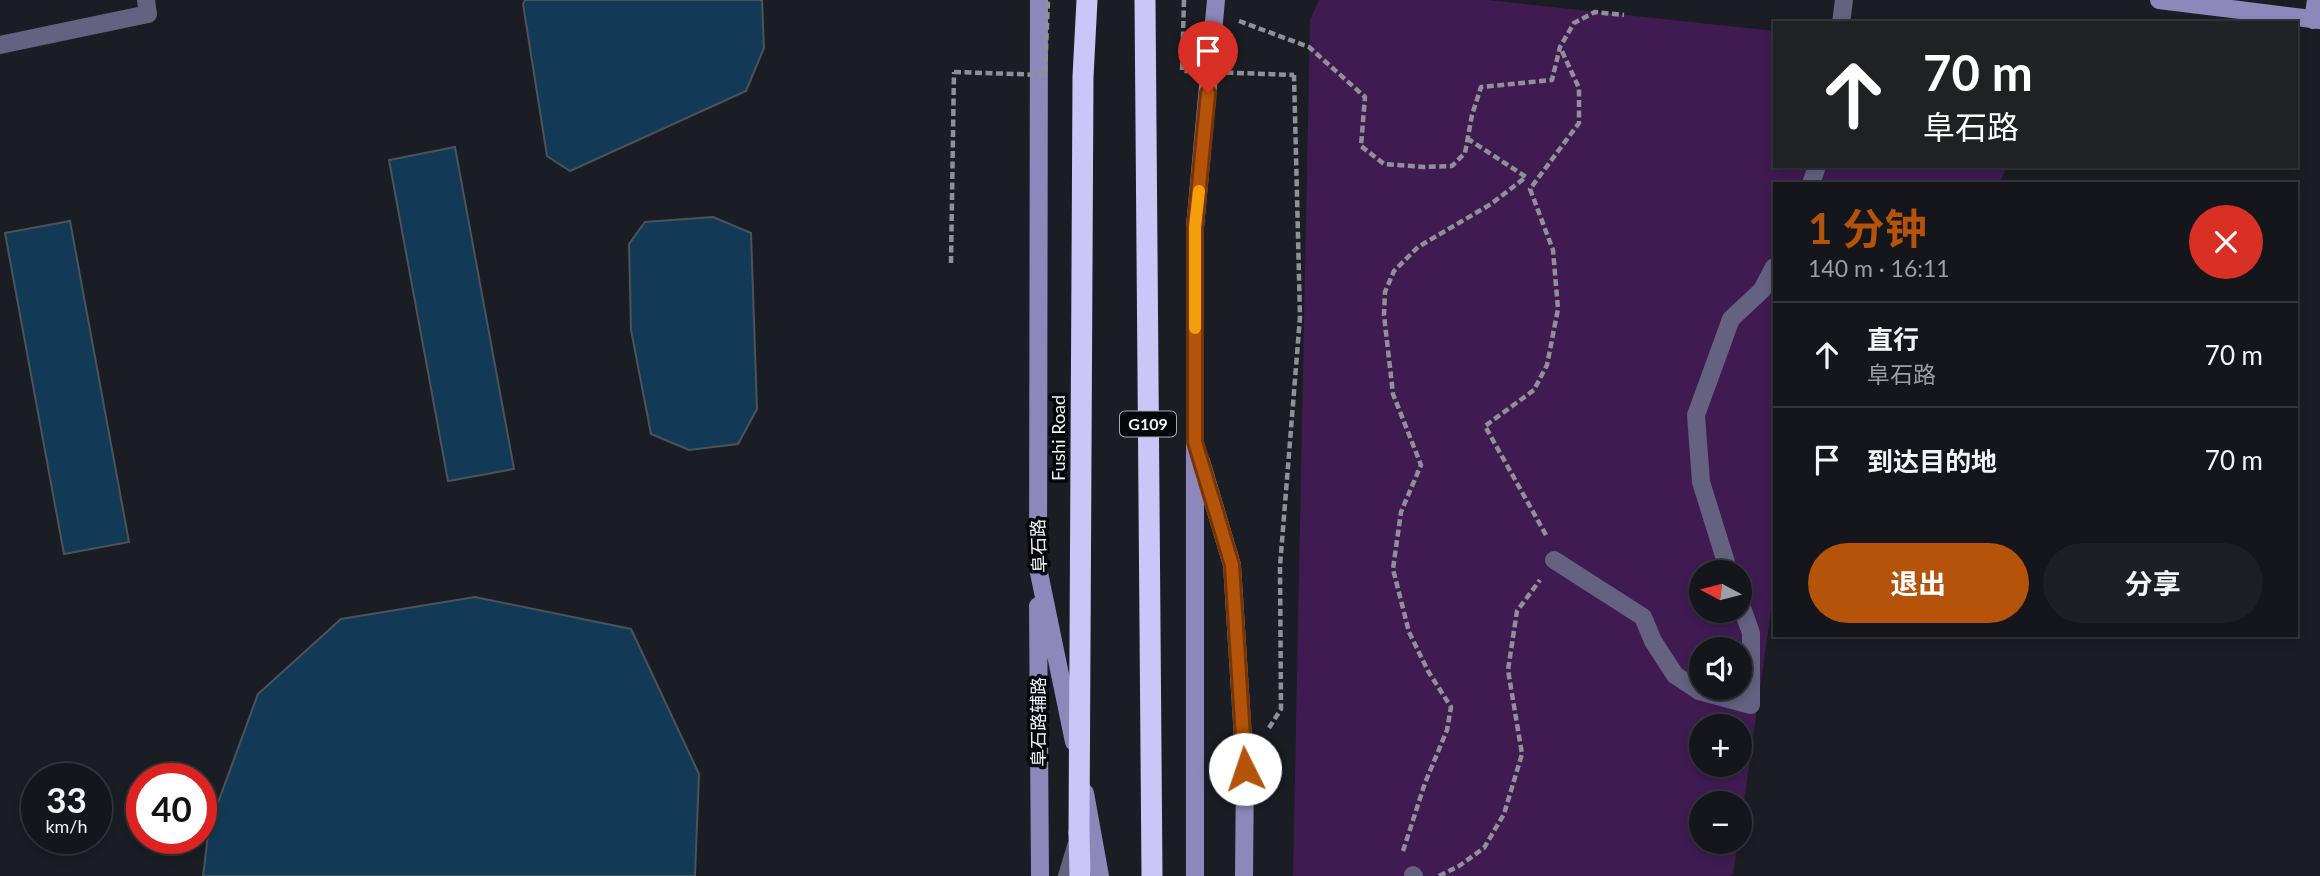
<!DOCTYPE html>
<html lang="zh">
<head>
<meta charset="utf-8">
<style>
	:root { --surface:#14161b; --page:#1d1f24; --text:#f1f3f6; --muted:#9d9fa3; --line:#33353a; --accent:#b45309 }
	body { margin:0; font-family:Lato,"Noto Sans SC",sans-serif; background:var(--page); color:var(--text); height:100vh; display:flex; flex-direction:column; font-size:26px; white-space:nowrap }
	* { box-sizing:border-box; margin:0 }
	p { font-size:23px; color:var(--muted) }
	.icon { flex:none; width:38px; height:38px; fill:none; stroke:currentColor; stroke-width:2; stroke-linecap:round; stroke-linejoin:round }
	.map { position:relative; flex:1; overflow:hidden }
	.details { position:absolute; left:1773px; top:182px; width:525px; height:455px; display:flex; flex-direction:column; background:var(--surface); border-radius:0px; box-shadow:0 4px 10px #0003,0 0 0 2px var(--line) }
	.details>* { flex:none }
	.banner { position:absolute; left:1773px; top:21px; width:525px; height:147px; border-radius:0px; box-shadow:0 4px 10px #0003,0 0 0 2px var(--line); background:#202124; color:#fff; overflow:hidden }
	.needle { width:46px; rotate:277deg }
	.controls { position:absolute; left:1689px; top:560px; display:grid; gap:14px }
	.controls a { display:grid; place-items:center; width:63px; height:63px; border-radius:50%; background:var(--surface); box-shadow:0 4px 10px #0003,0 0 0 2px var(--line); font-size:35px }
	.speed { position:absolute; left:21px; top:763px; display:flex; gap:14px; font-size:35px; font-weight:700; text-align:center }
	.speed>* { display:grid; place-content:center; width:91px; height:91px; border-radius:50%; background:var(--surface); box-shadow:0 4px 10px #0003,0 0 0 2px var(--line); line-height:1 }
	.speed small { font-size:18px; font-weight:400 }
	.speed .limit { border:10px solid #d22; background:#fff; color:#111 }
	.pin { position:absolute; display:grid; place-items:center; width:60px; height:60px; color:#fff; margin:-72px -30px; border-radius:50% 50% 50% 0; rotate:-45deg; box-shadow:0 0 7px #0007 }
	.pin .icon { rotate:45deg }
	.me { position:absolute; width:77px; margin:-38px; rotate:356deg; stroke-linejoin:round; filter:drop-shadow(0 0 5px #0008) }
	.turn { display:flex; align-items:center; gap:24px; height:147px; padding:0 35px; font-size:32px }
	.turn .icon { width:91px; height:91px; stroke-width:2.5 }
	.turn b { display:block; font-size:49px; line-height:60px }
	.round { display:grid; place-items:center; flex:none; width:74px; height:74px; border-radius:37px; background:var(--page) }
	.headline { display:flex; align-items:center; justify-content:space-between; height:119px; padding:0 35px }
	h1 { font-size:42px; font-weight:700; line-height:52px; color:var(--accent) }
	.primary-button { display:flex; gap:14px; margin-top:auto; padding:14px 35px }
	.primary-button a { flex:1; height:80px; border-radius:42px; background:var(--accent); color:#fff; font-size:28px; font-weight:700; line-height:80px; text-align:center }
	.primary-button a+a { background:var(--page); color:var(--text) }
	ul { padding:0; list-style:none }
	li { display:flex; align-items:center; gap:21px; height:105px; padding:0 35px; border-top:2px solid var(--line) }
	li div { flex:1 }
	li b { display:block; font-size:26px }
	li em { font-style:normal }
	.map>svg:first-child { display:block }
	.green { fill:#3f1b52; fill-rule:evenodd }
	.building { fill:#123a57; stroke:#4b5359; stroke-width:2 }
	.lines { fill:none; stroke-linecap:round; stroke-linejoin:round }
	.path { stroke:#8f9197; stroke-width:4.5; stroke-dasharray:7 3.5; stroke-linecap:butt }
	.lane { stroke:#646181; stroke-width:18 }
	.street { stroke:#646181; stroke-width:18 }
	.secondary { stroke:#8d87bb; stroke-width:18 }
	.highway { stroke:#cac6f7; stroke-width:21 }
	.path-bridge { stroke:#8f9197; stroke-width:4.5; stroke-dasharray:7 3.5; stroke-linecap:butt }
	.highway-bridge { stroke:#cac6f7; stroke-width:21 }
	.route-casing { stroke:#753606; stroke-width:18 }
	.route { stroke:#b45309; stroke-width:12 }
	.slow { stroke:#f59e0b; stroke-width:12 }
	.labels { text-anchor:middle; stroke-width:7; stroke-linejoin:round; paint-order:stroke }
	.shield { fill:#06070a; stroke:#aaacb1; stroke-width:2 }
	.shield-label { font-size:16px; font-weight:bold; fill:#f1f3f8 }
	.street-label { font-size:18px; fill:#f1f3f8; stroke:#06070a }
</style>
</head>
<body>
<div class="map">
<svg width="2320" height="876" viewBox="0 0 2320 876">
	<rect width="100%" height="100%" fill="#1a1d24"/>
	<path class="green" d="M1319,0H1488L1774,31V166H2007L1999,184H1774V590L1740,829V803H1701V842H1738L1733,874L1729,876H1293L1310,20ZM1701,572H1740V611H1701ZM1701,649H1740V688H1701ZM1701,726H1740V765H1701Z"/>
	<path class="building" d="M525,0H762L764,48L746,91L570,171L547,156L523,4Z
		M455,147L514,469L448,481L389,160Z
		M713,217L751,233L757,409L738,444L689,450L651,434L631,330L629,244L645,222Z
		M70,221L129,542L64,554L5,233Z
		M475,597L631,629L699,774L695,876H203L209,827L258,694L341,619Z"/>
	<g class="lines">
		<path class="path" d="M1239,21L1309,47L1365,97L1361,146L1384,164L1424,167L1452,166L1465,153L1472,115L1481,87L1552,80L1560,47L1574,23L1595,12L1624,15
			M951,263L954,72
			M1546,535L1485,426L1534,390L1547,365L1558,309L1553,250L1530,189L1579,123V88L1560,47
			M1269,728L1281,709L1280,566L1300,317L1294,75
			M1403,851L1425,783L1447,730L1451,707L1428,671L1409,632L1393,569L1401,512L1421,465L1393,394L1384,315L1385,292L1394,271L1418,247L1491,204L1526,177L1468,139
			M1439,876L1459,866L1484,848L1504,814L1522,754L1508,670L1517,611L1540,580"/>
		<path class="lane" d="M0,45L148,14L146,0
			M1067,876L1076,846"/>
		<path class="street" d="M1841,23L1844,0
			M1811,184L1817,166
			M1554,560L1643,617L1653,641L1675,675L1699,691L1751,705V633L1740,602
			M1729,572L1701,482L1696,415L1731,319L1762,290L1774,267
			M1413,875L1414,876"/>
		<path class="secondary" d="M1039,0L1038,568L1074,742
			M2159,0L2320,20
			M2313,20L2316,0
			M1201,461L1232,565L1245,770L1244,876
			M1038,606L1040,876
			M1085,793L1100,876
			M1195,876V227L1216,0"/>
		<path class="highway" d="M1145,0L1152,876
			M1079,833L1080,876"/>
		<path class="path-bridge" d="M1184,0L1182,71L1294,75
			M954,72L1045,75L1048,0"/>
		<path class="highway-bridge" d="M1079,833L1083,77L1087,0"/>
	</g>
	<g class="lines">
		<defs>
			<path id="route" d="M1208,93L1195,227V442L1232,565L1245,769"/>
		</defs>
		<use href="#route" class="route-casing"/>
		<use href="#route" class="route"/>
		<path class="slow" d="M1195,328V227L1199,191"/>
	</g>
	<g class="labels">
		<rect class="shield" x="1120" y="411.5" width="56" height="25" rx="5"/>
		<g class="shield-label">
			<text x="1148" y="430">G109</text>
		</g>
		<g class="street-label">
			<text transform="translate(1059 438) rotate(-90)" y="6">Fushi Road</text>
			<text transform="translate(1039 546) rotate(-92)" y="6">阜石路</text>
			<text transform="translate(1039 722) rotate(-90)" y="6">阜石路辅路</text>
		</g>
	</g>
</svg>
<div class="controls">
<a><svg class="needle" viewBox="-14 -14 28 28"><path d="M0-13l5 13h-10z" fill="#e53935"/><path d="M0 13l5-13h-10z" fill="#9d9fa3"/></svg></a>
<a><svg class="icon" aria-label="sound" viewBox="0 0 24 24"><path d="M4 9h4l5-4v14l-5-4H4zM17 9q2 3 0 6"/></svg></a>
<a>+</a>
<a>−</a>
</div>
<div class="speed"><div>33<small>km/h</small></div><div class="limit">40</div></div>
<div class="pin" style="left:1208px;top:93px;background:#d93025"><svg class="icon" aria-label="arrive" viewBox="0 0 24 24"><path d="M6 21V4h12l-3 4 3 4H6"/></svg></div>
<svg class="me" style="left:1245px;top:769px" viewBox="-20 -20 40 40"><circle r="19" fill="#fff"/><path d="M0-13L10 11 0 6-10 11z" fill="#b45309"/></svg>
<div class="banner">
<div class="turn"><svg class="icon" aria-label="ahead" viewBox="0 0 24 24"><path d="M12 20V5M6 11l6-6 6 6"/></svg><div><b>70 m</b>阜石路</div></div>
</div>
<section class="details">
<div class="headline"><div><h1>1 分钟</h1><p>140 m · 16:11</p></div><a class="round" style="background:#d93025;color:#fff"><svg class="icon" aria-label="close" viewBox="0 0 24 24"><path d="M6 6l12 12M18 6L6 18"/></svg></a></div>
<ul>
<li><svg class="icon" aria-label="ahead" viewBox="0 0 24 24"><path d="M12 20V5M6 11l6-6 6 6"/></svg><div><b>直行</b><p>阜石路</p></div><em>70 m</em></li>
<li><svg class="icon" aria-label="arrive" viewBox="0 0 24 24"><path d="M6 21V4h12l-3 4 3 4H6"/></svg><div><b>到达目的地</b></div><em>70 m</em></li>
</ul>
<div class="primary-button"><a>退出</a><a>分享</a></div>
</section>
</div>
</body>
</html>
